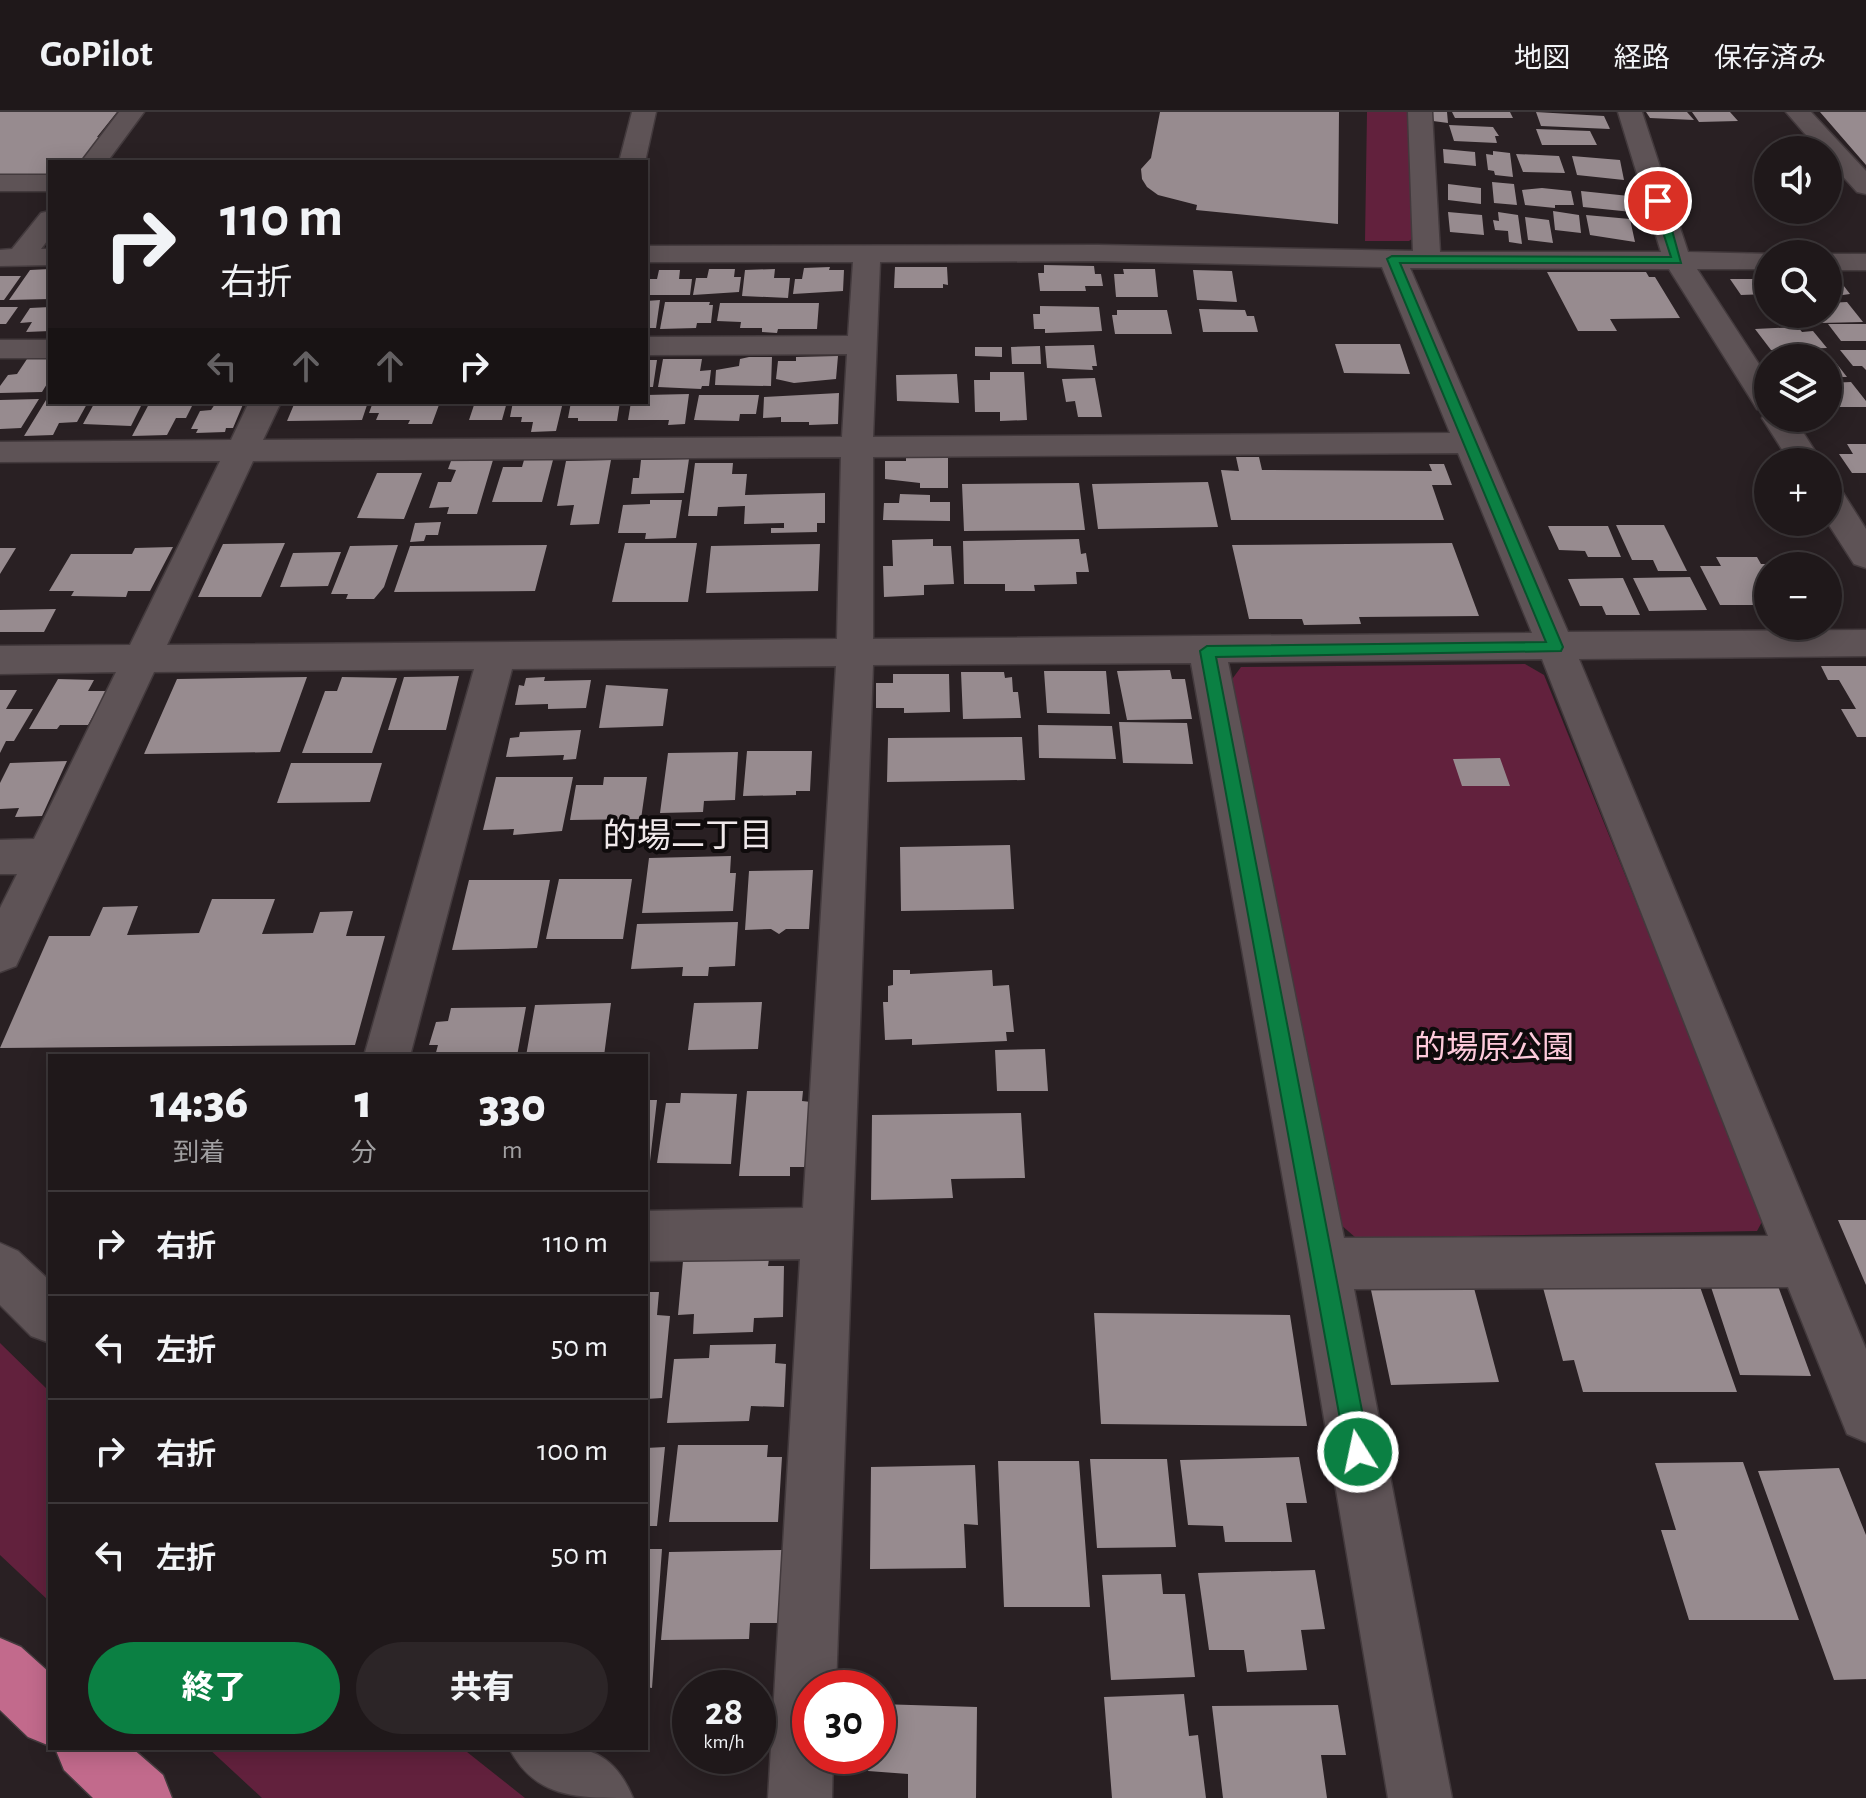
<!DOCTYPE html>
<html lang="ja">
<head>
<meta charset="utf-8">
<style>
	:root { --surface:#1f181a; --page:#2c2527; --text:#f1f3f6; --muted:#a1a0a2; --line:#3c3739; --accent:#0b8043 }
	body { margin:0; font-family:"Alegreya Sans","Noto Sans JP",sans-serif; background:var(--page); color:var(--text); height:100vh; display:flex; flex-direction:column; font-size:30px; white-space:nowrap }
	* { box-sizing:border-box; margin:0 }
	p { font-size:26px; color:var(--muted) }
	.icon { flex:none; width:44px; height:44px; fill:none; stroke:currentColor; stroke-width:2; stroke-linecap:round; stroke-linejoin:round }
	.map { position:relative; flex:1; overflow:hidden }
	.details { position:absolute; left:48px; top:942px; width:600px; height:696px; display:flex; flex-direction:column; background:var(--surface); border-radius:0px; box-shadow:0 4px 20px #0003,0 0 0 2px var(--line) }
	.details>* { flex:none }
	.top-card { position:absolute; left:48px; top:48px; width:600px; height:244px; border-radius:0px; box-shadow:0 4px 20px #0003,0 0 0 2px var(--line); background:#1f181a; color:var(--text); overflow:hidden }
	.buttons { position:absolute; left:1754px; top:24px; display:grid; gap:16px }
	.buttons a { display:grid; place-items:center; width:88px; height:88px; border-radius:50%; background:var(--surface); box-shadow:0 4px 20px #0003,0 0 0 2px var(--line); font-size:40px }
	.speed { position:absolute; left:672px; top:1558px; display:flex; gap:16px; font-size:40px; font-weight:700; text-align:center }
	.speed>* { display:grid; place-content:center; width:104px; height:104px; border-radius:50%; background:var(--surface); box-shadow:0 4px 20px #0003,0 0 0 2px var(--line); line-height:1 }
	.speed small { font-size:20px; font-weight:400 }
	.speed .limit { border:12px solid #d22; background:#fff; color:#111 }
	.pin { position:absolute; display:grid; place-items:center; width:68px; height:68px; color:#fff; margin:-34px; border:4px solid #fff; border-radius:50%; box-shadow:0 2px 8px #0007 }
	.me { position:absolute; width:88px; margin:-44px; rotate:350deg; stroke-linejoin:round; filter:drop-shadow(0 0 6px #0008) }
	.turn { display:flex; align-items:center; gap:28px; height:168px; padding:0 40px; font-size:36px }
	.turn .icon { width:104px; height:104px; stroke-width:2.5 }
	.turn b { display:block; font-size:56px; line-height:68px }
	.lanes { display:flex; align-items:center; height:76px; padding:0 40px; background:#0003; justify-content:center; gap:40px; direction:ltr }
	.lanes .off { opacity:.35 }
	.eta { display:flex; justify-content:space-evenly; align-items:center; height:136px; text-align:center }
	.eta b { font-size:48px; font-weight:800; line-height:56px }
	.primary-button { display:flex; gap:16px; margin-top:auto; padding:16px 40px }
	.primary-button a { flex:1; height:92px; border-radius:48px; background:var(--accent); color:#fff; font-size:32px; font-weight:800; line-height:92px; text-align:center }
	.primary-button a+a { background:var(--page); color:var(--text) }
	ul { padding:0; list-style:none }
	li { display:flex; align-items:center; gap:24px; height:104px; padding:0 40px; border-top:2px solid var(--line) }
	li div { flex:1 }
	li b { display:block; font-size:30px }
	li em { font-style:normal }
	header { display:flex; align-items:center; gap:48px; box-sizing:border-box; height:112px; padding:0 40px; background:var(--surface); border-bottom:2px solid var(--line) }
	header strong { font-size:38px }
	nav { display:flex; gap:44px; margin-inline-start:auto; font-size:28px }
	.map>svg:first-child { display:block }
	.green { fill:#62213d }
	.building { fill:#978b8f }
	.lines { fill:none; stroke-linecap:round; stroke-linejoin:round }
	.minor-casing { stroke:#433a3d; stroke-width:3 }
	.highway-casing { stroke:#433a3d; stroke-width:3 }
	.minor { fill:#5e5356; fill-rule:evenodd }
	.highway { fill:#c26a8c; fill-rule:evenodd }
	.route { fill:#0b8043; stroke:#07532c; stroke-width:2 }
	.labels { text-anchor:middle; stroke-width:8; stroke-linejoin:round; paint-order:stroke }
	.park-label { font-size:32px; fill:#fecadb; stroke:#0f0b0c }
	.neighbourhood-label { font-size:34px; fill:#efe8ea; stroke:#0f0b0c }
</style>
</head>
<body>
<header>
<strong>GoPilot</strong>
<nav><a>地図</a><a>経路</a><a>保存済み</a></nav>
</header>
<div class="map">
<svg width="1866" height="1686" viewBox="0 0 1866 1686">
	<rect width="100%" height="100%" fill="#292023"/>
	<path class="green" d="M1367,0H1410L1415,125L1409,129H1365Z
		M1525,552L1544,563L1764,1106L1757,1119L1356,1126L1340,1112L1230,570L1241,555Z
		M0,1231L50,1280V1490L0,1443Z
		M208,1636H462L525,1686H262Z"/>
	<path class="building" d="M0,0H117L97,25H103L84,50H50V63H0Z
		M1160,0H1339L1338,112L1196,98L1197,93L1158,83L1147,75L1142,67L1141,57L1151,46Z
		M1433,0H1447L1448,11L1433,9Z
		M1452,0H1510L1513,6H1455Z
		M1536,0L1604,4L1610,17L1541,14Z
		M1646,0H1687L1694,8L1650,6Z
		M1692,0H1730L1738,9L1699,10Z
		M1820,0H1866V53Z
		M1449,13L1493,15L1499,24H1495L1497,31L1454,29Z
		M1536,17L1590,19L1597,33H1542Z
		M1443,37L1475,40L1476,54L1444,51Z
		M1493,39L1510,41L1513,65L1495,63L1494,59L1488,58L1486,42L1493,43Z
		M1516,42L1559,44L1565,61L1523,60Z
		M1572,44L1620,48L1624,68L1577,63Z
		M1492,70L1514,72L1517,93L1494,91Z
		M1448,72L1481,76V92L1448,88Z
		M1542,76L1571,79L1574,93H1555V96L1525,93L1522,78Z
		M1581,79L1629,84L1632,100L1583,95Z
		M1553,99L1579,103L1581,121L1555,118Z
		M1448,100L1482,103L1484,123L1450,120Z
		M1498,100L1518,103L1522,132L1509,130L1508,119L1495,118L1493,108L1499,109Z
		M1586,103L1630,107L1635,130L1590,123Z
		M1525,105L1549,108L1553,131L1528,128Z
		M1044,153L1094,154L1095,162H1101L1103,174H1085L1086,179H1040L1038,161H1044Z
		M830,155L829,158H844L843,179L793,182L795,167H802L804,156Z
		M895,155H947L948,173L943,172V176H894Z
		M50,157V187L9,188L30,158Z
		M709,157H735L734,165H741L739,180L693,183L696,166H707Z
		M775,157L774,166H790L788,186L742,184L745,158Z
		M1123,157H1155L1158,185H1116L1114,162H1124Z
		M659,158H680L679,167H692L690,183H646L647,167H657Z
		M1193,158L1232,159L1237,190L1197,188Z
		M1547,160H1646L1649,165H1655L1680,206L1610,207L1617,219H1578Z
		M0,164H21L4,188H0Z
		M1828,165H1837L1850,182L1828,185Z
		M1730,167H1768V182L1741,183Z
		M660,188L656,216H646V189Z
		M665,190H710L709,193H713L711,211H697L696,216L660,217Z
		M1847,190L1863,210L1821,211L1814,202H1828V191Z
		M720,191H819L817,217H778L777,221L762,220V216H740L741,210L717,209Z
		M1040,194L1099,195L1102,219L1045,221V217H1034L1033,202H1040Z
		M0,195H18L6,212H0Z
		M50,195V219L26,220L32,210L20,211L30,196Z
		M1199,197L1245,198L1247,204H1254L1258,220H1203Z
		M1117,198H1167L1172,222H1115L1112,203H1117Z
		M1828,212H1866V229H1841Z
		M1798,215L1802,220L1813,219L1827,236L1771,238L1755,217Z
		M1335,232H1400L1410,262L1344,261Z
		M1094,233L1097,254H1092L1093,258L1047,256L1045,234Z
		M1040,234L1041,252H1012L1011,235Z
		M975,235H1002V245L975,244Z
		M1840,238H1866V258L1862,254H1853Z
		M838,244L836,267L794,271L776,267L778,249H796V245Z
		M749,245H772L771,274L715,273L716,258L739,254L740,247Z
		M27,247H50V267L42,280L0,281V274L8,263L17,262Z
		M663,247H702L700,259L711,258L709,274H702L701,277L658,275Z
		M1828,247H1833L1847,265H1828Z
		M646,248H657L653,275H646Z
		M990,260H1024L1027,308L1000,309V300H975L974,268H990Z
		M957,262L959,291L897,289L896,263Z
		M1095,266L1102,305H1078L1075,289L1066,290L1062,267Z
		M1851,270L1866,289V295H1828V271Z
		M839,281L838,312L809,313V310H781V305L763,306L764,285Z
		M689,282L685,312L668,313L669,308H628L631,290H646V283Z
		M699,283H759L756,302H740L739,309L694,308Z
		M39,287L21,316L0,317V288Z
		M46,288L50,290H88L77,310L59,311L53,323L24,324Z
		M95,290H143L131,314L83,312Z
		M150,290H194L186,306H176L167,323L132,324Z
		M244,290L233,316H226L225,320L196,321L198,317H191L200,299L211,298L215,292Z
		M295,290H368L362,308L287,309Z
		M373,290H440L432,312H408L410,308H376L379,301H369Z
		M475,290H507L502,308H469Z
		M513,290H563L556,319L531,320L533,310H521L522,305H510Z
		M571,290H620L617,309H578V306H568Z
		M1847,332H1866V361H1852L1839,342H1853Z
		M1236,345H1259L1262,358L1432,359L1429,352H1444L1452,373H1432L1444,408H1231L1221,358L1239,359Z
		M906,346H948V376H920V371L885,367V349H906Z
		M689,347L684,381L631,382L633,366H639L641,348Z
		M493,348L477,402H447L449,395L429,396L438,370H451L456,358L448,357L451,349Z
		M524,348H553L542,390H492L503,355H522Z
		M611,348L599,412L570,413L574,393L557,394L566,349Z
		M695,351H733L732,362H747L745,383L825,381V411H817V420L771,421V416H784V411L744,412L745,394L718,395L717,404H688Z
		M377,361H422L404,407L357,406Z
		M1208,370L1218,415L1098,417L1092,372Z
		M1079,371L1085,418L964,419L962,372Z
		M900,382L930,383V390H950V409L883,408L884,391H899Z
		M650,388H682L676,426L645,427L646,421H618L623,393L650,392Z
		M441,410L438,423H426L424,429L410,430L415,411Z
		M1616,413H1664L1687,459H1658L1653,448H1632Z
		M1548,414H1608L1621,445H1588L1585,439L1559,438Z
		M933,427V434H951L954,472L924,473V483L884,485L883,454H893L892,428Z
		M1079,427L1081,442L1086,441L1089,460H1076L1077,472L1034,473L1035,479H1005V472H964L963,429Z
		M285,431L261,485H198L223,432Z
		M625,431H697L688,490H612Z
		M1452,431L1479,504L1359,505L1361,512L1304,513L1302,507H1249L1232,433Z
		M820,432L818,479L706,481L711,434Z
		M398,433L384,475L374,487H346L348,482H331L350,434Z
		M547,433L535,479L394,480L410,434Z
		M173,435L150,479H128L126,485L71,484L74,479H49L71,442H132L135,436Z
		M0,436H16L0,462Z
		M341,440L328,474L280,475L293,441Z
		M1716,445H1757L1761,452H1768V493H1720L1700,454H1721Z
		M1690,465L1707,498L1649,499L1633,466Z
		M1623,466L1640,503H1606L1602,494H1580L1568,467Z
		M56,497L44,520H0V498Z
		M1821,554H1866V625H1857L1841,597H1856L1839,568H1828Z
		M1170,558L1172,567H1185L1192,607L1127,608L1117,559Z
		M1044,559H1106L1110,602L1047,601Z
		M961,560H1004L1005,566L1012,565L1013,580H1018L1021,606L963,607Z
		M893,562H949L950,600L904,601V596H876V571H893Z
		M459,564L446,618H388L404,565Z
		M307,565L280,640L144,642L177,567Z
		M342,565L397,566L372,641H302L325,579H337Z
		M545,565L544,569L591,568L586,596L548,597V592L515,593L519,573L524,574L526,566Z
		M58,567L94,568L88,579H107L88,613H60L57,617H29Z
		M606,573L668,577L663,614L599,616Z
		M0,578H17L6,597H33L14,629H6L0,641Z
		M1119,610L1187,611L1193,652L1123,651Z
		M1038,613L1112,614L1116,647L1039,646Z
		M581,618L576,647L563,648L564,643L506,645L510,626L519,625L520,620Z
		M1022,625L1025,668L887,670L888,626Z
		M747,639H812L810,679H796V683L743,684Z
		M738,640L735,688L704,689L703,700L660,701L668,641Z
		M1500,646L1510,674H1462L1453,647Z
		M67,649L42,704L15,705L19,696L0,697V671L10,651Z
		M291,651H382L370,690L277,691Z
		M496,665H573L562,719L513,723L514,717L483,718Z
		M604,665H647L641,707L570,708L576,673H603Z
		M1010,733L1014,797L901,799L900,735Z
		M731,744L730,761H736L733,799L642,801L649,746Z
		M813,758L809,817H786L779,822L771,817L745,818L749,759Z
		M559,767H632L623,827H546Z
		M469,768H550L537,836L452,838Z
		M212,787H275L262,822L313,821L320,800L353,799L346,824H385L355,933L0,936L49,824H90L103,795L138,794L127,823L199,821Z
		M738,810L735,854L709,855L708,864H682L683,855L631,857L637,812Z
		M893,858H910V862L992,858L993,874L1009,873L1014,920H1006L1007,929L912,933V927L885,928L883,890H888V874L893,873Z
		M762,890L758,937L688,938L694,891Z
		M611,891L604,944H526L535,893Z
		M526,895L517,944H435L438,933H429L436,910L448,909L451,896Z
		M1045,937L1048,979H997L995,938Z
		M747,979H803L802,989L811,990L807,1055H790V1064H739Z
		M681,981L737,982L731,1052L657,1051L666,991H680Z
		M646,988H657L649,1058H646Z
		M1021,1001L1025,1066L951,1067L953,1086L871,1088L872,1003Z
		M1838,1108H1866V1173Z
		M769,1147L768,1154H784L783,1205L754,1206L753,1220L693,1222L694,1202L678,1203L683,1149Z
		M1542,1172H1699L1737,1280H1583L1574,1248L1563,1249Z
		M1710,1172L1778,1174L1811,1264L1740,1263Z
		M1474,1176L1499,1270L1391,1273L1371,1178Z
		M646,1180H659L657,1203L670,1204L662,1286L646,1287Z
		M1094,1201L1290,1203L1307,1314L1101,1312Z
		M776,1232L775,1251L786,1252L784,1295L751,1294L749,1309L667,1311L674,1247L709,1246L710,1233Z
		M678,1333H768L767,1345H782L778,1410H669Z
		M665,1335L657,1414H646V1336Z
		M1299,1345L1307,1391H1286L1292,1430H1225L1223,1414L1188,1413L1180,1348Z
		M1090,1347H1167L1176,1435L1097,1436Z
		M998,1349H1079L1090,1495H1004Z
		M1743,1350L1799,1508H1689L1661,1418H1676L1655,1351Z
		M975,1353L978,1413L964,1412L966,1456L870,1457L871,1355Z
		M1839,1356L1866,1423V1567L1834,1568L1758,1359Z
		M646,1437H662L652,1576L646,1575Z
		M783,1438L780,1511H750L749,1527L661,1528L669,1440Z
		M1315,1458L1325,1517L1301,1518L1307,1558L1247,1560L1244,1538H1209L1198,1461Z
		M1161,1462L1163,1482H1185L1195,1565L1111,1568L1102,1463Z
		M1184,1582L1189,1624L1198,1623L1206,1686H1112L1104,1585Z
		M878,1592L977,1595L976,1686H908V1662L868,1659L869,1644H878Z
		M1338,1593L1346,1643H1321L1327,1686H1223L1212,1594Z"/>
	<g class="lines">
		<defs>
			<path id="minor" d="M119,0H144L107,50H81Z
				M632,0H656L645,50H619Z
				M1408,0H1432L1440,140H1661L1618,0H1642L1688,140L1773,142H1768V157H1697L1768,266V306H1794L1822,350H1790L1762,306L1767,299L1757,297L1669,157L1410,156L1568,520L1866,518V544L1579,547L1866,1237V1330L1847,1322L1788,1175L1354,1177L1452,1686H1388L1298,1152L1191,551L873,553L836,1576H810V1644H833L832,1686H768L800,1147L646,1149V1099L803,1096L836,554L512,557L410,944H364L474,557L154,560L16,854L0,860V796L17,762H0V728L34,727L116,560L0,562V534L130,533L220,349L0,350V330L231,328L249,290H281L263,328L842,325L847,242L646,243V225L848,224L853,150H646V134L1098,133L1413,139ZM1098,149L1382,155L1450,321L873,325L880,150ZM1458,341L1532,521L873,527V345ZM841,345L837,527L167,533L253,349ZM1542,547L1768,1124L1344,1126L1228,550Z
				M1786,0H1811L1866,59V82L1857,80L1828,48V38H1819Z
				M0,63H50V79H0Z
				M50,99V125L41,137H50V153L0,154V138L12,137L41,101Z
				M1827,142H1866V158H1828Z
				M0,228H50V246H0Z
				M1828,373L1840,376L1866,417V456L1854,452L1827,410Z
				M0,1131L18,1139L50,1169V1231L31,1224L0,1193Z
				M509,1636C566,1636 607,1623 633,1686C575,1686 535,1686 509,1636Z"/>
			<path id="highway" d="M0,1526L21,1535L50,1561V1634L28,1625L0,1598Z
				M55,1636H132L163,1663L172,1686H93L64,1658Z"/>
		</defs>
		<use href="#minor" class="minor-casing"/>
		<use href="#highway" class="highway-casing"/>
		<use href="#minor" class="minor"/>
		<use href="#highway" class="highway"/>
	</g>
	<path class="route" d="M1658,86L1664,89L1681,151H1400L1563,535L1561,539L1216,545L1370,1340L1366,1348L1358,1352L1350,1348L1346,1340L1200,539L1207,534L1546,530L1387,147L1392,144L1671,145L1653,89Z"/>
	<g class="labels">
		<g class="park-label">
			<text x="1494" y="946">的場原公園</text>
		</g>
		<g class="neighbourhood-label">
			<text x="688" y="735">的場二丁目</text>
		</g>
	</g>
</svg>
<div class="buttons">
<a><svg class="icon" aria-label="sound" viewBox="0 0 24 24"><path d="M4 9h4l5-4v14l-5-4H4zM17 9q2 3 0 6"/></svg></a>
<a><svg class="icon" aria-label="search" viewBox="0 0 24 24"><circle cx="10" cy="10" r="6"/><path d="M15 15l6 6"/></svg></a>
<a><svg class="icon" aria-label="layers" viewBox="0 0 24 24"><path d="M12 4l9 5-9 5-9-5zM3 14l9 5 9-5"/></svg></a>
<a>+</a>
<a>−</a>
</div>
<div class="speed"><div>28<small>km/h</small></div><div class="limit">30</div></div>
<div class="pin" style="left:1658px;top:89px;background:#d93025"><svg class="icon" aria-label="arrive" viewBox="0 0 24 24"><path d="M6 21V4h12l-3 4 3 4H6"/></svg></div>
<svg class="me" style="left:1358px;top:1340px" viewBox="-20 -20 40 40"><circle r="17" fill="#0b8043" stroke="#fff" stroke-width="3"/><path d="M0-11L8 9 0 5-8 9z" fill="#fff"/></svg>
<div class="top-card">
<div class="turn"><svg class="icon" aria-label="right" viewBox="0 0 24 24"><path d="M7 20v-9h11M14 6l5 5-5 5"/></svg><div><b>110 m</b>右折</div></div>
<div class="lanes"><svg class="icon off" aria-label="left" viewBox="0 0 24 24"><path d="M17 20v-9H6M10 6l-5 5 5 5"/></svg><svg class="icon off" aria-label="ahead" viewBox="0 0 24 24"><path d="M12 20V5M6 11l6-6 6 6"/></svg><svg class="icon off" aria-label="ahead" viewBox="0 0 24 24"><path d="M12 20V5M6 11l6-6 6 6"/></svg><svg class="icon" aria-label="right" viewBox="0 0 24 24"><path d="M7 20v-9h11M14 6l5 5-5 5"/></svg></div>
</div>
<section class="details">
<div class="eta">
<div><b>14:36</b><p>到着</p></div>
<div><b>1</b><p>分</p></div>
<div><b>330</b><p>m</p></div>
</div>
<ul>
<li><svg class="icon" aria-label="right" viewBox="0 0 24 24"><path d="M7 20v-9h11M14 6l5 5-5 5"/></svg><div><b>右折</b></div><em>110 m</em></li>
<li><svg class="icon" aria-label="left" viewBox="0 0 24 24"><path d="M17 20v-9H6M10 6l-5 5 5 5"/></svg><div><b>左折</b></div><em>50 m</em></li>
<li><svg class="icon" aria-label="right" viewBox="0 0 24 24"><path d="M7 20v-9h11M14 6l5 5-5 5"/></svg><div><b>右折</b></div><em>100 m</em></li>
<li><svg class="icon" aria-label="left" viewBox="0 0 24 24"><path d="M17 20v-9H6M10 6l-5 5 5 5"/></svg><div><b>左折</b></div><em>50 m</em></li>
</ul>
<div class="primary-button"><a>終了</a><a>共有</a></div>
</section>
</div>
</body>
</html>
